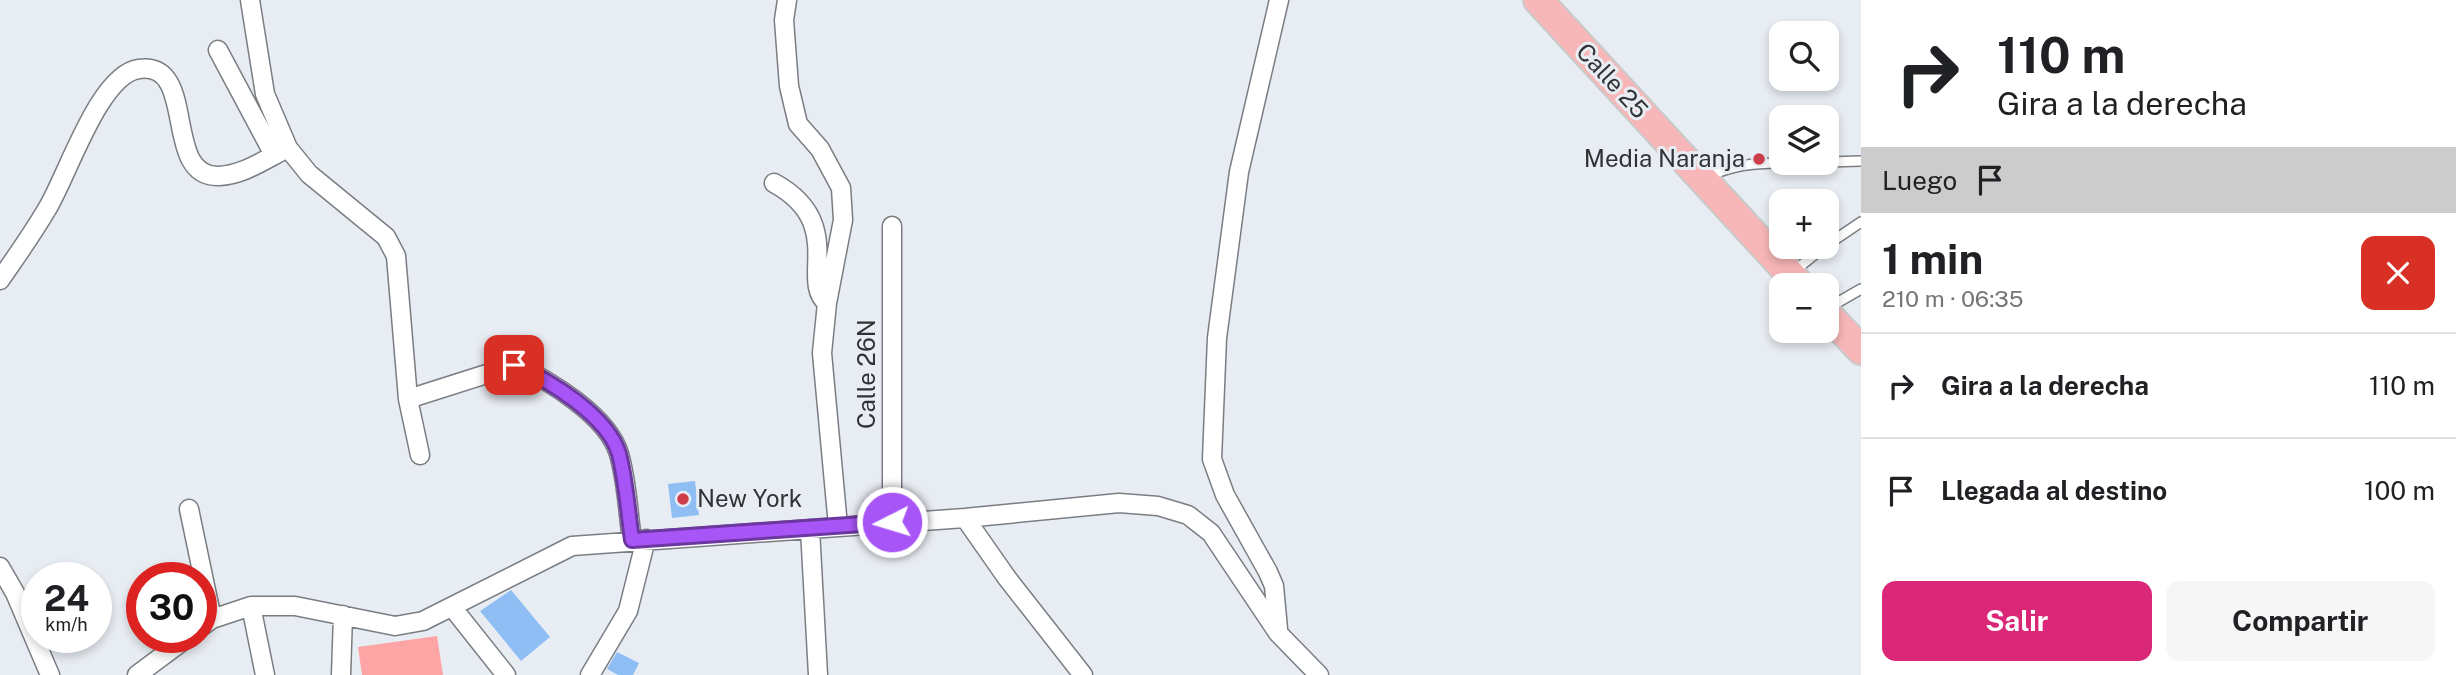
<!DOCTYPE html>
<html lang="es">
<head>
<meta charset="utf-8">
<style>
	:root { --surface:#fff; --page:#f6f6f6; --text:#202124; --muted:#757577; --line:#e0e0e0; --accent:#db2777 }
	body { margin:0; font-family:"Public Sans",sans-serif; background:var(--page); color:var(--text); height:100vh; display:flex; flex-direction:column; font-size:26px; white-space:nowrap }
	* { box-sizing:border-box; margin:0 }
	p { font-size:23px; color:var(--muted) }
	.icon { flex:none; width:38px; height:38px; fill:none; stroke:currentColor; stroke-width:2; stroke-linecap:round; stroke-linejoin:round }
	.map { position:relative; flex:1; overflow:hidden }
	.sheet { display:flex; flex-direction:column; background:var(--surface); width:595px }
	.sheet>* { flex:none }
	.hud { background:#fff; color:var(--text); overflow:hidden }
	.buttons { position:absolute; left:1769px; top:21px; display:grid; gap:14px }
	.buttons a { display:grid; place-items:center; width:70px; height:70px; border-radius:14px; background:var(--surface); box-shadow:0 4px 10px #0003; font-size:35px }
	.speed { position:absolute; left:21px; top:562px; display:flex; gap:14px; font-size:35px; font-weight:700; text-align:center }
	.speed>* { display:grid; place-content:center; width:91px; height:91px; border-radius:50%; background:var(--surface); box-shadow:0 4px 10px #0003; line-height:1 }
	.speed small { font-size:18px; font-weight:400 }
	.speed .limit { border:10px solid #d22; background:#fff; color:#111 }
	.pin { position:absolute; display:grid; place-items:center; width:60px; height:60px; color:#fff; margin:-30px; border-radius:14px; box-shadow:0 4px 10px #0006 }
	.me { position:absolute; width:77px; margin:-38px; rotate:265deg; stroke-linejoin:round; filter:drop-shadow(0 0 5px #0008) }
	.turn { display:flex; align-items:center; gap:24px; height:147px; padding:0 21px; font-size:32px }
	.turn .icon { width:91px; height:91px; stroke-width:2.5 }
	.turn b { display:block; font-size:49px; line-height:60px }
	.then { display:flex; align-items:center; height:66px; padding:0 21px; background:#0003; gap:14px; font-size:26px }
	.round { display:grid; place-items:center; flex:none; width:74px; height:74px; border-radius:14px; background:var(--page) }
	.overview { display:flex; align-items:center; justify-content:space-between; height:119px; padding:0 21px }
	h1 { font-size:42px; font-weight:700; line-height:52px }
	.primary-button { display:flex; gap:14px; margin-top:auto; padding:14px 21px }
	.primary-button a { flex:1; height:80px; border-radius:14px; background:var(--accent); color:#fff; font-size:28px; font-weight:700; line-height:80px; text-align:center }
	.primary-button a+a { background:var(--page); color:var(--text) }
	ul { padding:0; list-style:none }
	li { display:flex; align-items:center; gap:21px; height:105px; padding:0 21px; border-top:2px solid var(--line) }
	li div { flex:1 }
	li b { display:block; font-size:26px }
	li em { font-style:normal }
	main { display:flex; flex:1; min-height:0 }
	.map>svg:first-child { display:block }
	.green { fill:#fda5a5 }
	.building { fill:#8fbef4 }
	.lines { fill:none; stroke-linecap:round; stroke-linejoin:round }
	.lane-casing { stroke:#7a7e83; stroke-width:12 }
	.street-casing { stroke:#7a7e83; stroke-width:21 }
	.primary-casing { stroke:#c9caca; stroke-width:32 }
	.lane { stroke:#fff; stroke-width:9 }
	.street { stroke:#fff; stroke-width:18 }
	.primary { stroke:#f7b6b7; stroke-width:28 }
	.route-casing { stroke:#6d37a1; stroke-width:18 }
	.route { stroke:#a855f7; stroke-width:12 }
	.poi-dot { fill:#cd3d4a; stroke:#e8edf3; stroke-width:2.5 }
	.labels { text-anchor:middle; stroke-width:6; stroke-linejoin:round; paint-order:stroke }
	.street-label { font-size:24px; fill:#303235; stroke:#e8edf3 }
	.poi-label { font-size:24px; fill:#303235; stroke:#e8edf3; text-anchor:end }
</style>
</head>
<body>
<main>
<div class="map">
<svg width="1861" height="675" viewBox="0 0 1861 675">
	<rect width="100%" height="100%" fill="#e8edf3"/>
	<path class="green" d="M437,636L443,675H362L358,647Z"/>
	<path class="building" d="M695,481L699,515L672,518L668,484Z
		M511,590L550,637L521,661L480,611Z
		M617,652L639,663L633,675H618L607,669Z"/>
	<g class="lines">
		<defs>
			<path id="lane" d="M1827,162L1861,161
				M1706,178C1731,165 1753,163 1782,163
				M1827,245L1861,222
				M1793,272L1824,247
				M1828,308L1861,289"/>
			<path id="street" d="M250,0L265,94L288,148L309,174L386,237L396,256L408,399L420,455
				M787,0L784,20L789,86L798,124L820,149L841,188L843,220L827,303L822,353L838,526
				M218,50L274,155
				M774,183C847,223 799,281 827,303
				M0,280C16,257 33,233 47,209C67,177 99,74 139,69C199,61 161,178 219,176C244,175 267,158 288,148
				M408,399L515,365C549,380 608,416 619,454C627,481 628,512 632,540
				M189,509L212,619
				M965,518L1007,578L1083,675
				M892,522V226
				M810,529L818,675
				M0,567L15,593L50,675
				M251,606L265,675
				M452,607L506,675
				M201,627L212,619L251,606H295L395,626L423,621L572,546L965,518L1119,503L1158,506L1188,515L1211,533L1278,633L1319,675
				M1278,629L1274,586L1268,572L1225,495L1212,459L1217,338L1239,172L1279,0
				M137,675L188,637
				M341,675L343,615
				M590,675L628,611L646,539"/>
			<path id="primary" d="M1538,0L1800,285
				M1827,314L1861,350"/>
		</defs>
		<use href="#lane" class="lane-casing"/>
		<use href="#street" class="street-casing"/>
		<use href="#primary" class="primary-casing"/>
		<use href="#lane" class="lane"/>
		<use href="#street" class="street"/>
		<use href="#primary" class="primary"/>
	</g>
	<g class="lines">
		<defs>
			<path id="route" d="M514,365C549,380 608,416 619,454C626,481 628,512 632,540L892,522"/>
		</defs>
		<use href="#route" class="route-casing"/>
		<use href="#route" class="route"/>
	</g>
	<g class="poi-dot">
		<circle cx="1759" cy="159" r="7"/>
		<circle cx="683" cy="499" r="7"/>
	</g>
	<g class="labels">
		<g class="street-label">
			<text transform="translate(1612 81) rotate(47)" y="8">Calle 25</text>
			<text transform="translate(867 374) rotate(-90)" y="8">Calle 26N</text>
		</g>
		<g class="poi-label">
			<text x="1745" y="167">Media Naranja</text>
			<text x="697" y="507" text-anchor="start">New York</text>
		</g>
	</g>
</svg>
<div class="buttons">
<a><svg class="icon" aria-label="search" viewBox="0 0 24 24"><circle cx="10" cy="10" r="6"/><path d="M15 15l6 6"/></svg></a>
<a><svg class="icon" aria-label="layers" viewBox="0 0 24 24"><path d="M12 4l9 5-9 5-9-5zM3 14l9 5 9-5"/></svg></a>
<a>+</a>
<a>−</a>
</div>
<div class="speed"><div>24<small>km/h</small></div><div class="limit">30</div></div>
<div class="pin" style="left:514px;top:365px;background:#d93025"><svg class="icon" aria-label="arrive" viewBox="0 0 24 24"><path d="M6 21V4h12l-3 4 3 4H6"/></svg></div>
<svg class="me" style="left:892px;top:522px" viewBox="-20 -20 40 40"><circle r="17" fill="#a855f7" stroke="#fff" stroke-width="3"/><path d="M0-11L8 9 0 5-8 9z" fill="#fff"/></svg>
</div>
<section class="sheet">
<div class="hud">
<div class="turn"><svg class="icon" aria-label="right" viewBox="0 0 24 24"><path d="M7 20v-9h11M14 6l5 5-5 5"/></svg><div><b>110 m</b>Gira a la derecha</div></div>
<div class="then">Luego<svg class="icon" aria-label="arrive" viewBox="0 0 24 24"><path d="M6 21V4h12l-3 4 3 4H6"/></svg></div>
</div>
<div class="overview"><div><h1>1 min</h1><p>210 m · 06:35</p></div><a class="round" style="background:#d93025;color:#fff"><svg class="icon" aria-label="close" viewBox="0 0 24 24"><path d="M6 6l12 12M18 6L6 18"/></svg></a></div>
<ul>
<li><svg class="icon" aria-label="right" viewBox="0 0 24 24"><path d="M7 20v-9h11M14 6l5 5-5 5"/></svg><div><b>Gira a la derecha</b></div><em>110 m</em></li>
<li><svg class="icon" aria-label="arrive" viewBox="0 0 24 24"><path d="M6 21V4h12l-3 4 3 4H6"/></svg><div><b>Llegada al destino</b></div><em>100 m</em></li>
</ul>
<div class="primary-button"><a>Salir</a><a>Compartir</a></div>
</section>
</main>
</body>
</html>
